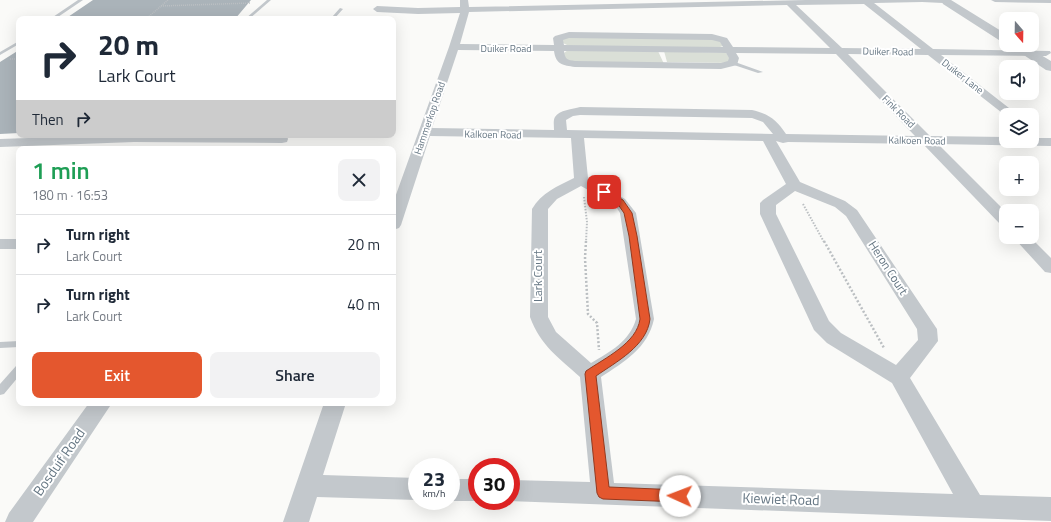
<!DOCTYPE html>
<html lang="en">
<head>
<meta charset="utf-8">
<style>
	:root { --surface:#fff; --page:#f2f2f3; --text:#1f2937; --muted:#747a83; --line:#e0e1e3; --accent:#e4572e }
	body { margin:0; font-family:"Titillium Web",sans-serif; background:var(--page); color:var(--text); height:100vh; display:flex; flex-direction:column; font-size:15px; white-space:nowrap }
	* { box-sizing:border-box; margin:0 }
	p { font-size:13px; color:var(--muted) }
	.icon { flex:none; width:22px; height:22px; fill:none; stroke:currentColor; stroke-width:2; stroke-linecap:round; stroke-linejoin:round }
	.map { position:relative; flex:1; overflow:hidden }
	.details { position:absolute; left:16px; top:146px; width:380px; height:260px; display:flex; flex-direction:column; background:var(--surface); border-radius:8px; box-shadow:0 4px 16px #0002 }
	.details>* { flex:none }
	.banner { position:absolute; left:16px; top:16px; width:380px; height:122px; border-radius:8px; box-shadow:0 4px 16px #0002; background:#fff; color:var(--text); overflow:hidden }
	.needle { width:26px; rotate:160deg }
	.tools { position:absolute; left:999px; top:12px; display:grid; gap:8px }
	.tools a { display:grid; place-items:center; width:40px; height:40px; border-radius:8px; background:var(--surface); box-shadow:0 4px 16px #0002; font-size:20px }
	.speed { position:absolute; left:408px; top:458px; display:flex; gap:8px; font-size:20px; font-weight:700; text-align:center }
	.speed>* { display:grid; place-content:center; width:52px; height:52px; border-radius:50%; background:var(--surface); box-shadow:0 4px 16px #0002; line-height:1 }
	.speed small { font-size:10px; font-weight:400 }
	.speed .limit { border:6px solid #d22; background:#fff; color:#111 }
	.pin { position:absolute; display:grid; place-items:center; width:34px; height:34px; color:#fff; margin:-17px; border-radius:8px; box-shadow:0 2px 6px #0006 }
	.me { position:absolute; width:44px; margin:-22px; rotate:272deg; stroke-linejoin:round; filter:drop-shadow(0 0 3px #0008) }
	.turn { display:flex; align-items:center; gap:14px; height:84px; padding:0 16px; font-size:18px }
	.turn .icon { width:52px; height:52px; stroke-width:2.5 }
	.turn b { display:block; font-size:28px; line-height:34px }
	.then { display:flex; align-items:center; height:38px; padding:0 16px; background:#0003; gap:8px; font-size:15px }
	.round { display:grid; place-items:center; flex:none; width:42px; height:42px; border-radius:8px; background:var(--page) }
	.headline { display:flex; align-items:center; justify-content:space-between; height:68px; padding:0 16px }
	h1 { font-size:24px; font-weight:600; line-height:30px; color:#1e9e55 }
	.button { display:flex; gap:8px; margin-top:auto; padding:8px 16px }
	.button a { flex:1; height:46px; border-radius:8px; background:var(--accent); color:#fff; font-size:16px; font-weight:600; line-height:46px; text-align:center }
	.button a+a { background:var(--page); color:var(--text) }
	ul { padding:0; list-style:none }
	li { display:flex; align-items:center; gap:12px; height:60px; padding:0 16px; border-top:1px solid var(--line) }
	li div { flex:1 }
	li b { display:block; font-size:15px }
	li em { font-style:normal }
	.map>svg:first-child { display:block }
	.green { fill:#dadfd7 }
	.building { fill:#aab3b9 }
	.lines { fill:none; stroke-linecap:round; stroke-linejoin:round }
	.path-far2 { stroke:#bbbfc2; stroke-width:1.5; stroke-dasharray:1 1; stroke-linecap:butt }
	.path-far1 { stroke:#bbbfc2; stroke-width:2; stroke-dasharray:1.5 1.5; stroke-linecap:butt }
	.path { stroke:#bbbfc2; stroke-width:2.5; stroke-dasharray:2 2; stroke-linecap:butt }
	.service { fill:#c3c8cc; fill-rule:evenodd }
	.minor { fill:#c3c8cc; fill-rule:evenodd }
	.tertiary { fill:#c3c8cc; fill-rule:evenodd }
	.route { fill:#e4572e; stroke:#94391e }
	.labels { text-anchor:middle; stroke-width:4; stroke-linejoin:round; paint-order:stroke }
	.far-street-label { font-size:10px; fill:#657683; stroke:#fff }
	.street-label { font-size:12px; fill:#657683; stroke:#fff }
	.near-street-label { font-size:14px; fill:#657683; stroke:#fff }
</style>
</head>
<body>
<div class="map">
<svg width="1051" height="522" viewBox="0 0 1051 522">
	<rect width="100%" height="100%" fill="#fafaf8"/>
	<path class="green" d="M565,37L719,39L723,46L717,48L569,46L563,43V38Z
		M568,50L658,51L664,64L574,63L564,59V53Z
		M664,51L726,53L731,60L729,63L667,62Z"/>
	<path class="building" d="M93,0H251L235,19H65Z
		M19,50V133L0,134V62Z"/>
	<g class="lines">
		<path class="path-far2" d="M161,6L250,3
			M146,19L168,0
			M10,59H19"/>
		<path class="path-far1" d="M584,197L587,222L586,242
			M803,204L824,242"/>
		<path class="path" d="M586,241L585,258L588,314L597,323L599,350
			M824,241L884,348"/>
		<path class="service" d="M78,0H83L55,19H50Z
			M267,0H271L249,19H245Z
			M340,8L343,9L334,19L282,18L284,17H332Z
			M19,41V44L0,55V52Z
			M731,62H735L763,72L758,73L731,64Z
			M19,341V347L0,348V342Z
			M19,365V376L4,394L0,395V384L16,366Z"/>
		<path class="minor" d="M460,0H468L469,7L806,0H946V3H943L922,2L874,3L933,49L1050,51L1051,53L1046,56L941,55L1018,115H1006V116L928,55L848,54L930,136L1006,137V141H1032V138H1051V146L938,144L1006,212V226L1000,224L923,144L788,142L783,143L776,141L800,182L845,201L857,210L937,329L938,341L910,378L980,495L1051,497V521L508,501H511V480L590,482L580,377C559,358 540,345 530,317L532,209C541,193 558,186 574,178L571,138L430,136L401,225L399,228L393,230V203L449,47L460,13L418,14L377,12L373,9L377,6L418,8L460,7ZM864,4L921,49L842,48L796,5ZM787,5L830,48L733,47L727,38L712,34L569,32L555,36L553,38L554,45L460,44L469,12ZM569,38L712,40L720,42L723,47L564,45L563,40ZM458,50L554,51C556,65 563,65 575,67L721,69L737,65L739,58L736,53L836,54L915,136L786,134C777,120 769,114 752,110L580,107C573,109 559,110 555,117C553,120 554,126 554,130L432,128ZM564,51L726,53L729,58L728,61L721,63L575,61C567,60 565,59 564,51ZM580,115L752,118L763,122L773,134L567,130L566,120L573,116ZM584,138L763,141L786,184L763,200L760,203V214L814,330L827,343L892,383L953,494L614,483L601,377C624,362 648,348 654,319L636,213L625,199L588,178ZM581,186L615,205L620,213L636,319C630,341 610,352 591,363L556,332L548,317V209L557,199ZM795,191L835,207L846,216L917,329L918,340L896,365L841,333L829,321L776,214V205Z
			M991,0H1051V3L995,2Z
			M111,135H282L287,136L288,139L287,142L282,143L134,142L0,147V139Z
			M1013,237H1030L1051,258V273L1045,272Z
			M0,239H19V249H0Z
			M89,403H112L33,522H5L9,513Z
			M324,403H346L323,475L417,478V500L317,497L309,522H283Z
			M451,479H477L478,501H450Z"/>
		<path class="tertiary" d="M943,0H951L1006,34V43L1002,42L943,4L942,2Z
			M1009,45H1024L1051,61V71L1046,70Z"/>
	</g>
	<path class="route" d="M601,190H607L623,200L632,213L637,236L650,319C647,346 616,362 596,376L609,487L680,490L685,491L687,496L685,500L680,502L603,499L599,497L597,493L585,374L586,371C605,358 637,343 640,319L629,236L624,213L617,203L601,194Z"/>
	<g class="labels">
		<g class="far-street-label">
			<text x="506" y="52">Duiker Road</text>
			<text transform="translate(888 51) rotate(1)" y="4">Duiker Road</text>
			<text transform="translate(963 76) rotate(38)" y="4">Duiker Lane</text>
			<text transform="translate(899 111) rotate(45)" y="4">Fink Road</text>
			<text transform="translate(429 118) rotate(-71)" y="4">Hammerkop Road</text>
			<text transform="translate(493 134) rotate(1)" y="4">Kalkoen Road</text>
			<text transform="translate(917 140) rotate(1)" y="4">Kalkoen Road</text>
		</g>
		<g class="street-label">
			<text transform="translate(888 268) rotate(57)" y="4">Heron Court</text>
			<text transform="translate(538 276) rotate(-90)" y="4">Lark Court</text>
		</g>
		<g class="near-street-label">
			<text transform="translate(59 462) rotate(-55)" y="5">Bosduif Road</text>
			<text transform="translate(781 499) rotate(2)" y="5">Kiewiet Road</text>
		</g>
	</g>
</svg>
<div class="tools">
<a><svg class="needle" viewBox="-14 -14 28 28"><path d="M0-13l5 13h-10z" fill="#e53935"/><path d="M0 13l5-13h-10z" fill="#747a83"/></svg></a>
<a><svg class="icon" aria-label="sound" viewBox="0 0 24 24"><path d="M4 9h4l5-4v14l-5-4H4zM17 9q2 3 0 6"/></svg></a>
<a><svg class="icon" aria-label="layers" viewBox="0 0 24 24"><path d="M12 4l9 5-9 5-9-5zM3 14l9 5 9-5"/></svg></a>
<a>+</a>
<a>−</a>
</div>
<div class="speed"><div>23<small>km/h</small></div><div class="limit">30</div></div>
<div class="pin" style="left:604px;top:192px;background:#d93025"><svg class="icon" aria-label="arrive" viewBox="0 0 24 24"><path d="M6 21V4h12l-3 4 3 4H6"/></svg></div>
<svg class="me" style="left:680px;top:496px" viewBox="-20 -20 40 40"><circle r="19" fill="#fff"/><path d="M0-13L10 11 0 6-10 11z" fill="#e4572e"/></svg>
<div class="banner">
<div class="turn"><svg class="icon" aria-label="right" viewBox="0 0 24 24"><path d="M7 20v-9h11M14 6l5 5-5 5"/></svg><div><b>20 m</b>Lark Court</div></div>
<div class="then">Then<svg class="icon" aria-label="right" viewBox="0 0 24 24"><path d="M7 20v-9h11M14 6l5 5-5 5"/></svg></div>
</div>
<section class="details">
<div class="headline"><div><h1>1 min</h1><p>180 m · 16:53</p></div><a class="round"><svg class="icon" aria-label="close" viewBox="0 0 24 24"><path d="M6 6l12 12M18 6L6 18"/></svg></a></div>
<ul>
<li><svg class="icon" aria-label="right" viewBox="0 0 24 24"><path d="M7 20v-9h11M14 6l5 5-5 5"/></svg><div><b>Turn right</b><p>Lark Court</p></div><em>20 m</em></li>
<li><svg class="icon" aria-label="right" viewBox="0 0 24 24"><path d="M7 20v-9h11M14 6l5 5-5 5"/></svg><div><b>Turn right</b><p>Lark Court</p></div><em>40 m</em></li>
</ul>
<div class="button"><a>Exit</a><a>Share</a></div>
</section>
</div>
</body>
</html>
